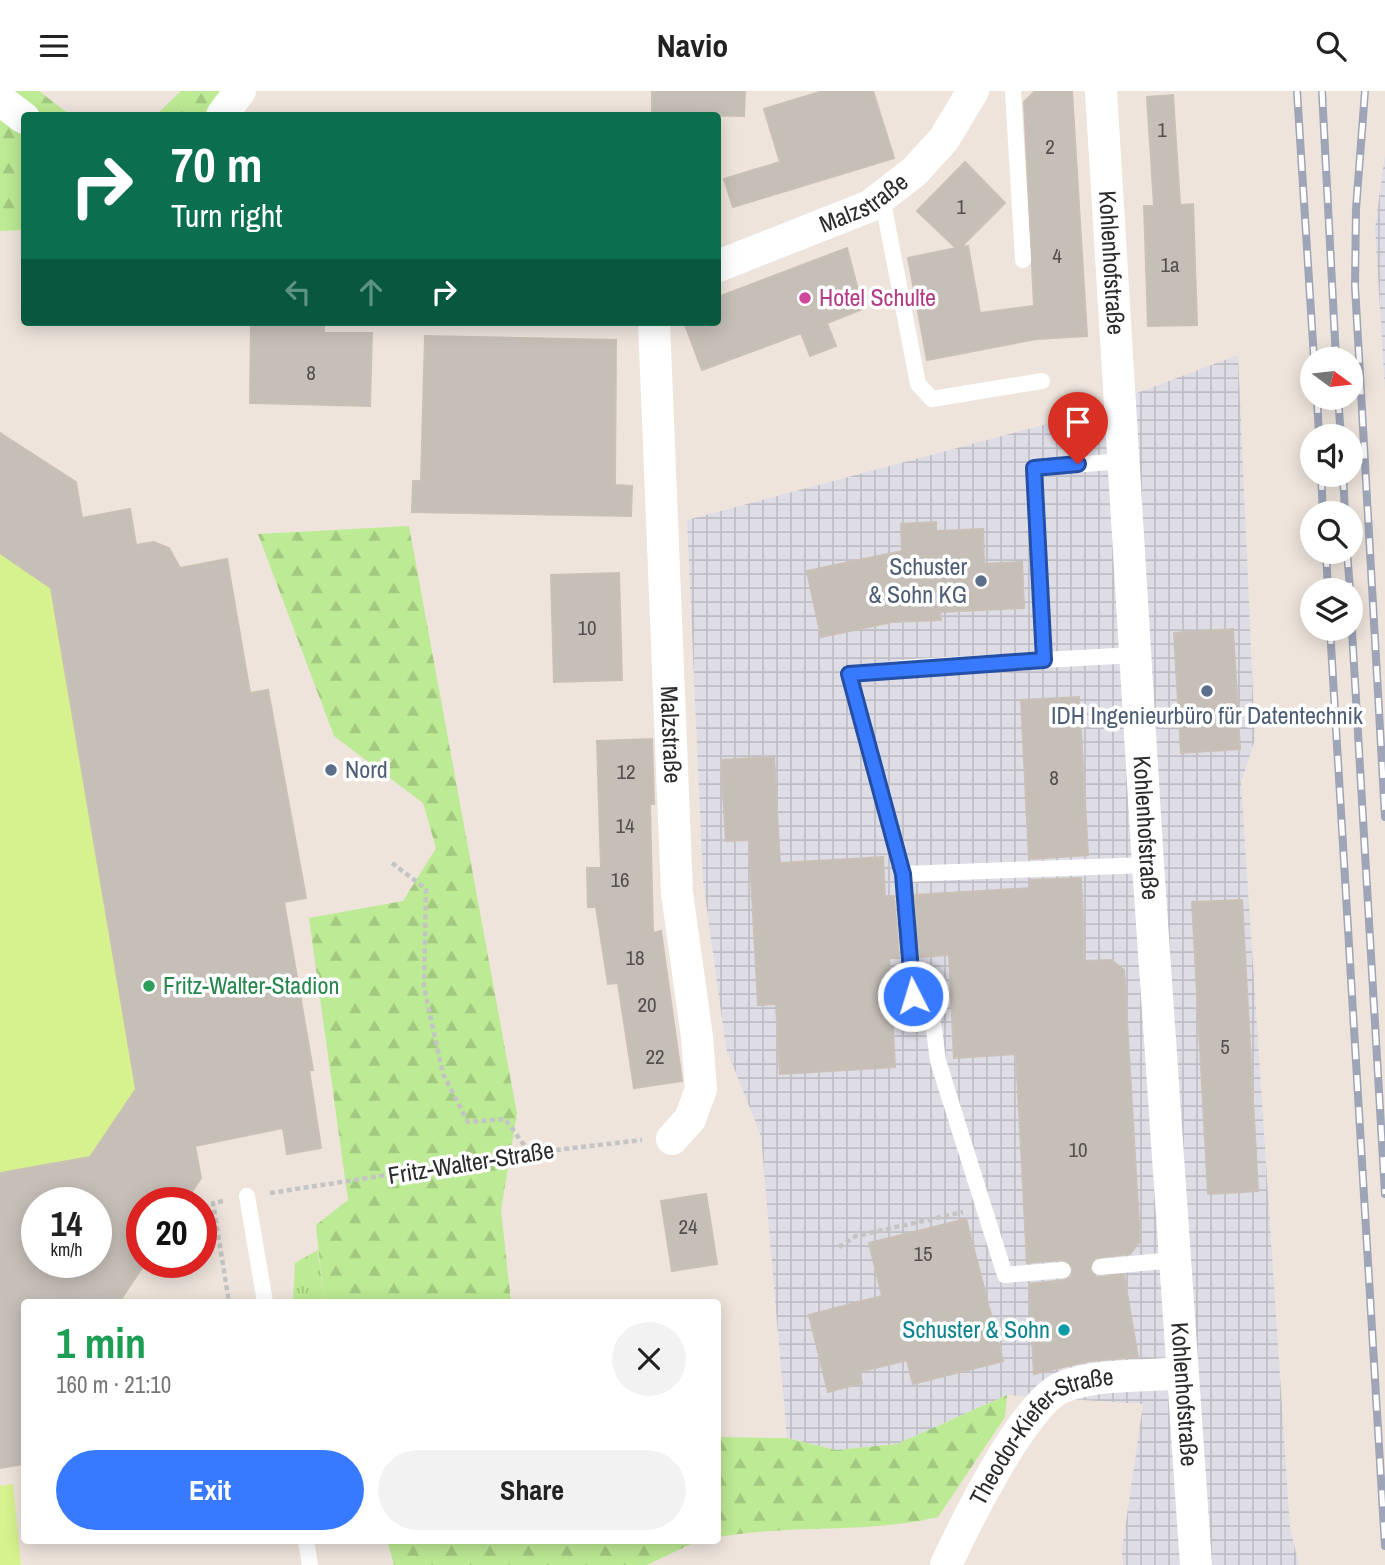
<!DOCTYPE html>
<html lang="en">
<head>
<meta charset="utf-8">
<style>
	:root { --surface:#fff; --page:#f2f2f2; --text:#222; --muted:#767676; --accent:#387aff }
	body { margin:0; font-family:"Archivo Narrow",sans-serif; background:var(--page); color:var(--text); height:100vh; display:flex; flex-direction:column; font-size:26px; white-space:nowrap }
	* { box-sizing:border-box; margin:0 }
	p { font-size:23px; color:var(--muted) }
	.icon { flex:none; width:38px; height:38px; fill:none; stroke:currentColor; stroke-width:2; stroke-linecap:round; stroke-linejoin:round }
	.map { position:relative; flex:1; overflow:hidden }
	.drawer { position:absolute; left:21px; top:1208px; width:700px; height:245px; display:flex; flex-direction:column; background:var(--surface); border-radius:7px; box-shadow:0 4px 18px #0003 }
	.drawer>* { flex:none }
	.banner { position:absolute; left:21px; top:21px; width:700px; height:214px; border-radius:7px; box-shadow:0 4px 18px #0003; background:#0b6e4f; color:#fff; overflow:hidden }
	.needle { width:46px; rotate:105deg }
	.tools { position:absolute; left:1300px; top:256px; display:grid; gap:14px }
	.tools a { display:grid; place-items:center; width:63px; height:63px; border-radius:50%; background:var(--surface); box-shadow:0 4px 18px #0003; font-size:35px }
	.speed { position:absolute; left:21px; top:1096px; display:flex; gap:14px; font-size:35px; font-weight:700; text-align:center }
	.speed>* { display:grid; place-content:center; width:91px; height:91px; border-radius:50%; background:var(--surface); box-shadow:0 4px 18px #0003; line-height:1 }
	.speed small { font-size:18px; font-weight:400 }
	.speed .limit { border:10px solid #d22; background:#fff; color:#111 }
	.pin { position:absolute; display:grid; place-items:center; width:60px; height:60px; color:#fff; margin:-72px -30px; border-radius:50% 50% 50% 0; rotate:-45deg; box-shadow:0 0 7px #0007 }
	.pin .icon { rotate:45deg }
	.me { position:absolute; width:77px; margin:-38px; rotate:355deg; stroke-linejoin:round; filter:drop-shadow(0 0 5px #0008) }
	.turn { display:flex; align-items:center; gap:24px; height:147px; padding:0 35px; font-size:32px }
	.turn .icon { width:91px; height:91px; stroke-width:2.5 }
	.turn b { display:block; font-size:49px; line-height:60px }
	.lanes { display:flex; align-items:center; height:66px; padding:0 35px; background:#0003; justify-content:center; gap:35px; direction:ltr }
	.lanes .off { opacity:.35 }
	.round { display:grid; place-items:center; flex:none; width:74px; height:74px; border-radius:37px; background:var(--page) }
	.overview { display:flex; align-items:center; justify-content:space-between; height:119px; padding:0 35px }
	h1 { font-size:42px; font-weight:700; line-height:52px; color:#1e9e55 }
	.primary-button { display:flex; gap:14px; margin-top:auto; padding:14px 35px }
	.primary-button a { flex:1; height:80px; border-radius:42px; background:var(--accent); color:#fff; font-size:28px; font-weight:700; line-height:80px; text-align:center }
	.primary-button a+a { background:var(--page); color:var(--text) }
	header { display:flex; justify-content:space-between; align-items:center; height:91px; padding:0 35px; background:var(--surface); font-size:32px; font-weight:700 }
	.map>svg:first-child { display:block }
	.industrial { fill:url(#industrial-grid) }
	.grass { fill:url(#grass-tufts) }
	.forest { fill:url(#forest-firs) }
	.pitch { fill:#d6f28e; fill-rule:evenodd }
	.building { fill:#c6bfb8; stroke:#cac0b5; stroke-width:2; fill-rule:evenodd }
	.lines { fill:none; stroke-linecap:round; stroke-linejoin:round }
	.path { stroke:#c4c4c4; stroke-width:4.5; stroke-dasharray:5 3.5; stroke-linecap:butt }
	.lane { stroke:#fff; stroke-width:16 }
	.street { stroke:#fff; stroke-width:32 }
	.rail-casing { stroke:#9ea5b7; stroke-width:8 }
	.rail { stroke:#fff; stroke-width:5; stroke-dasharray:16; stroke-linecap:butt }
	.route-casing { stroke:#244fa6; stroke-width:18 }
	.route { stroke:#387aff; stroke-width:12 }
	.hotel-dot { fill:#d1479c; stroke:#fff; stroke-width:2.5 }
	.service-dot { fill:#5c6f8a; stroke:#fff; stroke-width:2.5 }
	.leisure-dot { fill:#2e9e5b; stroke:#fff; stroke-width:2.5 }
	.culture-dot { fill:#0f9aa8; stroke:#fff; stroke-width:2.5 }
	.labels { text-anchor:middle; stroke-width:7; stroke-linejoin:round; paint-order:stroke }
	.number-label { font-size:21px; fill:#52504e }
	.street-label { font-size:24px; fill:#2b2b2b; stroke:#fff }
	.hotel-label { font-size:24px; fill:#b23c85; stroke:#fff; text-anchor:start }
	.service-label { font-size:24px; fill:#4e5e75; stroke:#fff; text-anchor:end }
	.leisure-label { font-size:24px; fill:#27864d; stroke:#fff; text-anchor:start }
	.culture-label { font-size:24px; fill:#0d838f; stroke:#fff; text-anchor:end }
</style>
</head>
<body>
<header><svg class="icon" aria-label="menu" viewBox="0 0 24 24"><path d="M4 6h16M4 12h16M4 18h16"/></svg>Navio<svg class="icon" aria-label="search" viewBox="0 0 24 24"><circle cx="10" cy="10" r="6"/><path d="M15 15l6 6"/></svg></header>
<div class="map">
<svg width="1385" height="1474" viewBox="0 0 1385 1474">
	<defs>
		<pattern id="industrial-grid" width="8" height="8" patternUnits="userSpaceOnUse" patternTransform="scale(1.75)"><rect width="8" height="8" fill="#dedde6"/><path d="M0 4h8M4 0v8" fill="none" stroke="#bfbec5"/></pattern>
		<pattern id="grass-tufts" width="24" height="20" patternUnits="userSpaceOnUse" patternTransform="scale(1.75)"><rect width="24" height="20" fill="#bdea94"/><path d="M3 7l-1-3M5 7V3M7 7l1-3M15 17l-1-3M17 17v-4M19 17l1-3" fill="none" stroke="#a3c980"/></pattern>
		<pattern id="forest-firs" width="22" height="20" patternUnits="userSpaceOnUse" patternTransform="scale(1.75)"><rect width="22" height="20" fill="#bdea94"/><path d="M5 1l3.5 6h-7zM16 11l3.5 6h-7z" fill="#a3c980"/></pattern>
	</defs>
	<rect width="100%" height="100%" fill="#eee4dc"/>
	<path class="industrial" d="M1385,64V298L1375,137Z
		M1238,264L1255,648L1241,692L1290,1437L1299,1474H1123L1122,1459L1143,1313L1007,1304L897,1353L836,1359L787,1347L761,1045L726,957L703,789L687,429L1073,326Z"/>
	<path class="grass" d="M318,1159L324,1211H293L295,1172Z"/>
	<path class="forest" d="M0,0H39L70,24H24V139L0,140Z
		M181,0H222L216,24H156Z
		M409,435L517,1023L501,1119L511,1211H324L316,1134L348,1109L309,827L403,810L436,757L423,712L334,645L258,443Z
		M1007,1304L1005,1326L938,1426C867,1443 790,1433 718,1446V1346L787,1347L836,1359L897,1353Z
		M387,1449H699L647,1474H394Z"/>
	<path class="pitch" d="M0,342L76,391L83,427L130,418L136,454C160,449 168,455 179,476L227,468L250,601L268,599L306,807L284,811L313,979L254,986L234,1013L240,1046L195,1055L201,1087L185,1111H142V1171H146L124,1203L125,1211H24V1373L0,1377ZM37,1111H96V1171H37Z
		M13,1393L21,1474H0V1395Z"/>
	<path class="building" d="M652,0H745L744,25L652,23Z
		M823,0H873L894,67L733,116L724,88L780,71L764,18Z
		M1035,0H1072L1087,245L1036,248L927,269L908,167L956,157L917,120L965,71L1005,112L961,156L968,155L980,222L1034,215L1024,11Z
		M1173,4L1180,114L1193,113L1197,234L1148,235L1144,115H1154L1147,6Z
		M847,157L863,218L827,232L836,255L810,265L801,242L702,279L684,231H718V206Z
		M251,231H324V242H372L370,315L250,312Z
		M425,245L616,249L615,394L632,395L631,425L412,421L413,390H421Z
		M0,342L76,391L82,427L130,418L136,454L154,451L169,457L180,477L227,468L250,602L268,599L306,807L284,811L313,979H309L321,1057L287,1063L283,1037L195,1055L201,1087L185,1111H142V1177L119,1211H24V1373L0,1377V1082L90,1066L136,998L51,497L0,462ZM37,1111H96V1171H37Z
		M936,431V440L983,438L984,473L1022,471L1024,517L940,521L941,529L892,531L821,546L807,480L902,460L901,433Z
		M619,482L622,589L554,591L551,484Z
		M1233,538L1240,658L1181,662L1174,542Z
		M1079,606L1088,764L1029,768L1021,609Z
		M652,648L654,713H650L653,842L661,840L682,990L634,997L618,892L608,893L596,816H588L587,777H601L597,650Z
		M774,666L780,772L883,766L885,806L894,805L899,867H889L895,976L780,983L776,913L758,914L749,749L726,750L721,669Z
		M1081,787L1085,870L1111,869L1124,879L1140,1150L1130,1163L1095,1167L1090,1178L1096,1186L1124,1184L1138,1266L1089,1270L1034,1283L1029,1193L1065,1189L1072,1184L1073,1177L1063,1169L1027,1172L1016,963L954,967L949,864L920,866L915,804L1031,797L1030,789Z
		M1242,809L1258,1100L1208,1103L1192,811Z
		M706,1103L717,1173L672,1180L661,1110Z
		M966,1128L1003,1270L913,1293L907,1269L859,1281L862,1292L828,1301L809,1224L882,1205L869,1152Z"/>
	<g class="lines">
		<path class="path" d="M392,772L426,798L424,896L443,983L468,1031L505,1028L530,1062
			M270,1102L530,1062L642,1049
			M223,1110L213,1112L229,1211
			M839,1156L856,1145L963,1121"/>
		<path class="lane" d="M1013,0L1023,169
			M882,106L918,293L932,308L1042,290
			M1044,569L1034,377L1123,370
			M903,783L1148,774
			M247,1105L265,1211
			M1100,1176L1174,1169
			M1063,1179L1005,1184L938,970L930,907L913,905L903,783L849,583L914,576L1135,564
			M306,1449L310,1474"/>
		<g class="street">
			<path id="s1" d="M1101,0L1148,774L1196,1474"/>
			<path d="M0,9L24,27"/>
			<path d="M222,24L240,0"/>
			<path id="s2" d="M718,175L870,115L915,80L944,48L973,0"/>
			<path id="s3" d="M654,231L677,802L697,946L701,998L690,1028L672,1048"/>
			<path id="s4" d="M946,1474C964,1435 1025,1310 1063,1296C1098,1282 1144,1286 1181,1282"/>
		</g>
		<defs>
			<path id="rail" d="M1297,0L1314,268
				M1322,0L1336,268
				M1365,0L1356,118L1355,195L1385,726
				M1317,306L1319,345
				M1338,306L1341,345
				M1321,383L1323,422
				M1343,383L1345,422
				M1326,460L1328,499
				M1347,460L1350,499
				M1351,523L1385,1103
				M1330,537L1385,1455"/>
		</defs>
		<use href="#rail" class="rail-casing"/>
		<use href="#rail" class="rail"/>
	</g>
	<g class="lines">
		<defs>
			<path id="route" d="M913,905L903,783L849,583L1044,569L1034,377L1078,373"/>
		</defs>
		<use href="#route" class="route-casing"/>
		<use href="#route" class="route"/>
	</g>
	<circle class="hotel-dot" cx="805" cy="207" r="7"/>
	<g class="service-dot">
		<circle cx="981" cy="490" r="7"/>
		<circle cx="1207" cy="600" r="7"/>
		<circle cx="331" cy="679" r="7"/>
	</g>
	<circle class="leisure-dot" cx="149" cy="895" r="7"/>
	<circle class="culture-dot" cx="1064" cy="1239" r="7"/>
	<g class="labels">
		<g class="number-label">
			<text x="1162" y="46">1</text>
			<text x="1050" y="63">2</text>
			<text x="961" y="123">1</text>
			<text x="1057" y="172">4</text>
			<text x="1170" y="181">1a</text>
			<text x="311" y="289">8</text>
			<text x="587" y="544">10</text>
			<text x="626" y="688">12</text>
			<text x="1054" y="694">8</text>
			<text x="625" y="742">14</text>
			<text x="620" y="796">16</text>
			<text x="635" y="874">18</text>
			<text x="647" y="921">20</text>
			<text x="1225" y="963">5</text>
			<text x="655" y="973">22</text>
			<text x="1078" y="1066">10</text>
			<text x="688" y="1143">24</text>
			<text x="923" y="1170">15</text>
		</g>
		<g class="street-label">
			<text dy="8" stroke="none"><textPath href="#s2" startOffset="159">Malzstraße</textPath></text>
			<text dy="8" stroke="none"><textPath href="#s1" startOffset="172">Kohlenhofstraße</textPath></text>
			<text dy="8" stroke="none"><textPath href="#s3" startOffset="413">Malzstraße</textPath></text>
			<text dy="8" stroke="none"><textPath href="#s1" startOffset="738">Kohlenhofstraße</textPath></text>
			<text transform="translate(471 1072) rotate(-9)" y="8">Fritz-Walter-Straße</text>
			<text dy="8" stroke="none"><textPath href="#s1" startOffset="1306">Kohlenhofstraße</textPath></text>
			<text dy="8" stroke="none"><textPath href="#s4" startOffset="168">Theodor-Kiefer-Straße</textPath></text>
		</g>
		<g class="hotel-label">
			<text x="819" y="215">Hotel Schulte</text>
		</g>
		<g class="service-label">
			<text x="967" y="484">Schuster<tspan x="967" dy="28">&amp; Sohn KG</tspan></text>
			<text x="1207" y="633" text-anchor="middle">IDH Ingenieurbüro für Datentechnik</text>
			<text x="345" y="687" text-anchor="start">Nord</text>
		</g>
		<g class="leisure-label">
			<text x="163" y="903">Fritz-Walter-Stadion</text>
		</g>
		<g class="culture-label">
			<text x="1050" y="1247">Schuster &amp; Sohn</text>
		</g>
	</g>
</svg>
<div class="tools">
<a><svg class="needle" viewBox="-14 -14 28 28"><path d="M0-13l5 13h-10z" fill="#e53935"/><path d="M0 13l5-13h-10z" fill="#767676"/></svg></a>
<a><svg class="icon" aria-label="sound" viewBox="0 0 24 24"><path d="M4 9h4l5-4v14l-5-4H4zM17 9q2 3 0 6"/></svg></a>
<a><svg class="icon" aria-label="search" viewBox="0 0 24 24"><circle cx="10" cy="10" r="6"/><path d="M15 15l6 6"/></svg></a>
<a><svg class="icon" aria-label="layers" viewBox="0 0 24 24"><path d="M12 4l9 5-9 5-9-5zM3 14l9 5 9-5"/></svg></a>
</div>
<div class="speed"><div>14<small>km/h</small></div><div class="limit">20</div></div>
<div class="pin" style="left:1078px;top:373px;background:#d93025"><svg class="icon" aria-label="arrive" viewBox="0 0 24 24"><path d="M6 21V4h12l-3 4 3 4H6"/></svg></div>
<svg class="me" style="left:913px;top:905px" viewBox="-20 -20 40 40"><circle r="17" fill="#387aff" stroke="#fff" stroke-width="3"/><path d="M0-11L8 9 0 5-8 9z" fill="#fff"/></svg>
<div class="banner">
<div class="turn"><svg class="icon" aria-label="right" viewBox="0 0 24 24"><path d="M7 20v-9h11M14 6l5 5-5 5"/></svg><div><b>70 m</b>Turn right</div></div>
<div class="lanes"><svg class="icon off" aria-label="left" viewBox="0 0 24 24"><path d="M17 20v-9H6M10 6l-5 5 5 5"/></svg><svg class="icon off" aria-label="ahead" viewBox="0 0 24 24"><path d="M12 20V5M6 11l6-6 6 6"/></svg><svg class="icon" aria-label="right" viewBox="0 0 24 24"><path d="M7 20v-9h11M14 6l5 5-5 5"/></svg></div>
</div>
<section class="drawer">
<div class="overview"><div><h1>1 min</h1><p>160 m · 21:10</p></div><a class="round"><svg class="icon" aria-label="close" viewBox="0 0 24 24"><path d="M6 6l12 12M18 6L6 18"/></svg></a></div>
<div class="primary-button"><a>Exit</a><a>Share</a></div>
</section>
</div>
</body>
</html>
